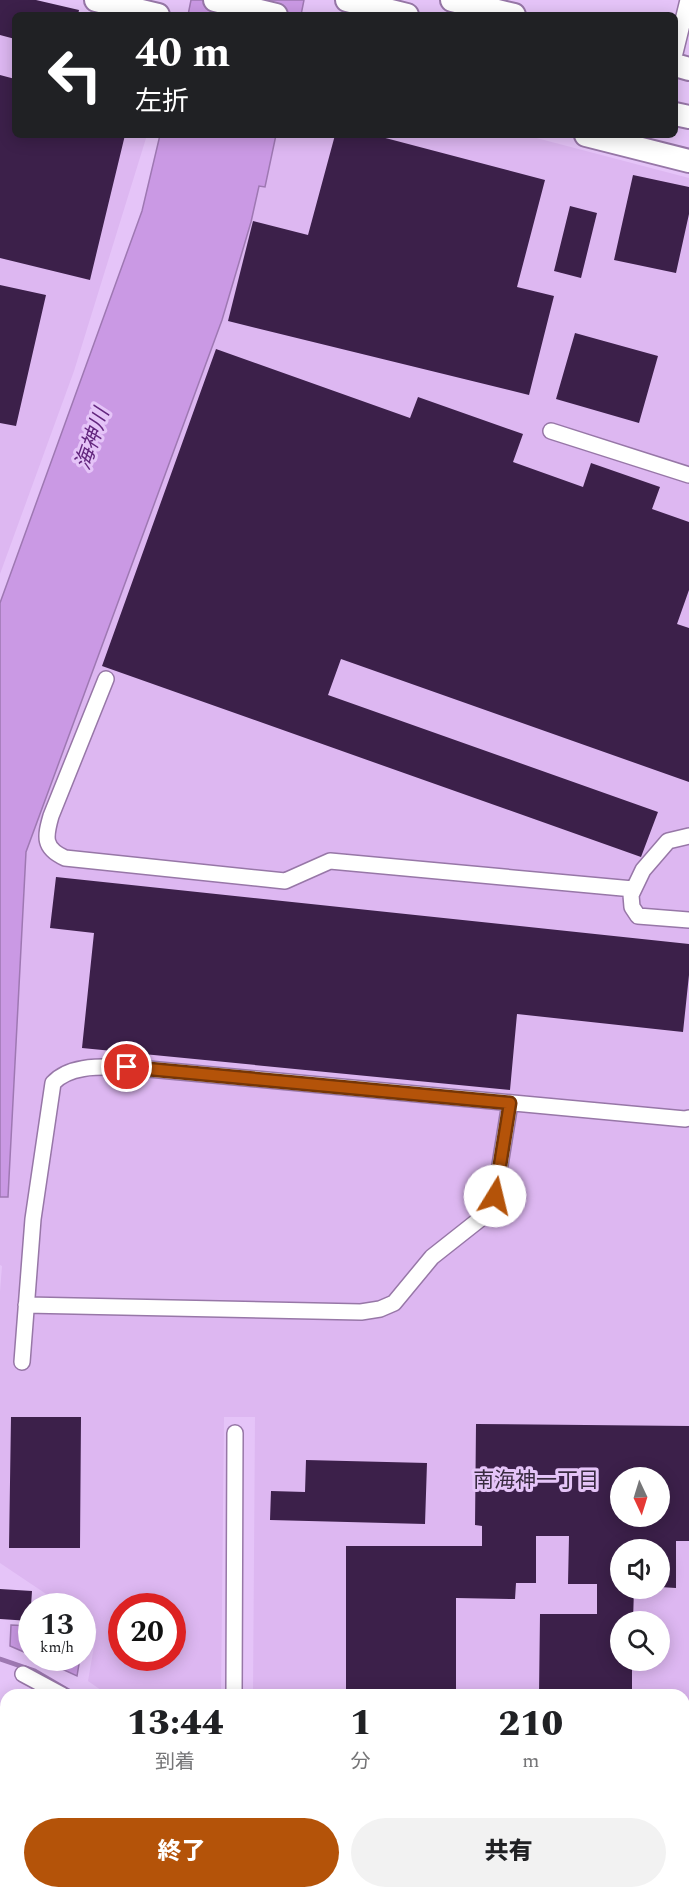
<!DOCTYPE html>
<html lang="ja">
<head>
<meta charset="utf-8">
<style>
	:root { --surface:#fff; --page:#f2f2f2; --text:#202124; --muted:#757577; --accent:#b45309 }
	body { margin:0; font-family:Spectral,"Noto Sans JP",serif; background:var(--page); color:var(--text); height:100vh; display:flex; flex-direction:column; font-size:22px; white-space:nowrap }
	* { box-sizing:border-box; margin:0 }
	p { font-size:20px; color:var(--muted) }
	.icon { flex:none; width:33px; height:33px; fill:none; stroke:currentColor; stroke-width:2; stroke-linecap:round; stroke-linejoin:round }
	.map { position:relative; flex:1; overflow:hidden }
	.sheet { position:absolute; left:0px; top:1689px; width:690px; height:210px; display:flex; flex-direction:column; background:var(--surface); border-radius:18px 18px 0 0; box-shadow:0 3px 15px #0003 }
	.sheet>* { flex:none }
	.top-card { position:absolute; left:12px; top:12px; width:666px; height:126px; border-radius:9px; box-shadow:0 3px 15px #0003; background:#202124; color:#fff; overflow:hidden }
	.needle { width:39px; rotate:176deg }
	.buttons { position:absolute; left:610px; top:1467px; display:grid; gap:12px }
	.buttons a { display:grid; place-items:center; width:60px; height:60px; border-radius:50%; background:var(--surface); box-shadow:0 3px 15px #0003; font-size:30px }
	.speed { position:absolute; left:18px; top:1593px; display:flex; gap:12px; font-size:30px; font-weight:700; text-align:center }
	.speed>* { display:grid; place-content:center; width:78px; height:78px; border-radius:50%; background:var(--surface); box-shadow:0 3px 15px #0003; line-height:1 }
	.speed small { font-size:15px; font-weight:400 }
	.speed .limit { border:9px solid #d22; background:#fff; color:#111 }
	.pin { position:absolute; display:grid; place-items:center; width:51px; height:51px; color:#fff; margin:-26px; border:3px solid #fff; border-radius:50%; box-shadow:0 2px 6px #0007 }
	.me { position:absolute; width:66px; margin:-33px; rotate:9deg; stroke-linejoin:round; filter:drop-shadow(0 0 4px #0008) }
	.turn { display:flex; align-items:center; gap:21px; height:126px; padding:0 24px; font-size:27px }
	.turn .icon { width:78px; height:78px; stroke-width:2.5 }
	.turn b { display:block; font-size:42px; line-height:51px }
	.eta { display:flex; justify-content:space-evenly; align-items:center; height:102px; text-align:center }
	.eta b { font-size:36px; font-weight:800; line-height:42px }
	.primary-button { display:flex; gap:12px; margin-top:auto; padding:12px 24px }
	.primary-button a { flex:1; height:69px; border-radius:36px; background:var(--accent); color:#fff; font-size:24px; font-weight:800; line-height:69px; text-align:center }
	.primary-button a+a { background:var(--page); color:var(--text) }
	.map>svg:first-child { display:block }
	.built { fill:#ddb7f1; fill-rule:evenodd }
	.water { fill:#ca99e4; stroke:#9e78b2; stroke-width:1.5 }
	.lines { fill:none; stroke-linecap:round; stroke-linejoin:round }
	.stream { stroke:#9e78b2; stroke-width:4.5 }
	.building { fill:#3c204a; fill-rule:evenodd }
	.minor-casing { stroke:#9777a7; stroke-width:18 }
	.highway-casing { stroke:#9777a7; stroke-width:26 }
	.minor { stroke:#fff; stroke-width:15 }
	.highway { stroke:#fff; stroke-width:22 }
	.route-casing { stroke:#753606; stroke-width:15 }
	.route { stroke:#b45309; stroke-width:10 }
	.labels { text-anchor:middle; stroke-width:6; stroke-linejoin:round; paint-order:stroke }
	.water-label { font-size:21px; font-style:italic; fill:#63267e; stroke:#e5c4f8 }
	.neighbourhood-label { font-size:21px; fill:#382a3f; stroke:#e5c4f8 }
</style>
</head>
<body>
<div class="map">
<svg width="689" height="1899" viewBox="0 0 689 1899">
	<rect width="100%" height="100%" fill="#e5c4f8"/>
	<path class="built" d="M0,0H11L15,15V135H147L74,371L0,574Z
		M276,135H525L689,178V1768H684V1695H253L255,1417H224L221,1695H108L88,1681L97,1629L83,1619L82,1606H64L0,1563V1292L2,1266L0,1265V1197L8,1196L26,852L222,320L251,222L259,186L265,187ZM621,1478H660V1516H621ZM621,1550H660V1588H621ZM122,1606H172V1658H122ZM621,1622H660V1660H621Z
		M684,1799H689V1899H616L615,1893H684Z"/>
	<path class="water" d="M191,0H304L301,15H188Z
		M160,135H276L265,187L259,186L251,222L222,320L26,852L8,1197H0V603L142,211Z
		M11,1625L31,1626V1655L10,1646Z
		M38,1658H80L77,1676Z"/>
	<g class="lines">
		<path class="stream" d="M0,1659L35,1671L76,1695
			M684,1774H689"/>
	</g>
	<path class="building" d="M0,0H36L79,10L78,15H15V39L0,35Z
		M0,75L15,79V135H125L90,280L0,258Z
		M335,135H374L545,180L517,287L554,296L529,395L228,321L253,221L308,235Z
		M633,175L689,187V214L676,273L614,260Z
		M570,206L597,213L581,278L554,271Z
		M0,285L46,295L16,426L0,423Z
		M575,333L658,356L639,423L556,399Z
		M216,349L410,418L418,397L523,434L513,462L583,487L591,463L660,487L652,509L689,522V590L677,624L689,628V782L341,659L328,695L658,812L641,857L102,666Z
		M56,877L689,944V975L683,1032L517,1014L510,1090L82,1048L94,933L50,928Z
		M11,1417H81L80,1548H9Z
		M476,1424L689,1426V1541H676V1588L660,1587V1550H621V1588H634L633,1622H621V1660H632V1695H539L540,1614H597V1584H568L569,1536H536V1583H516L515,1599L456,1598V1691H346V1546H482V1526L475,1525ZM621,1478H660V1516H621Z
		M306,1460L427,1463L425,1524L270,1520L271,1491L305,1492Z
		M0,1589L32,1591L30,1621L0,1619Z"/>
	<g class="lines">
		<defs>
			<path id="minor" d="M675,53L688,0
				M551,431L689,475
				M106,679L51,816C45,837 43,848 65,858L285,881L330,861L633,889
				M689,836L668,841L643,870L631,895L632,907L638,916L689,920
				M26,1305L361,1312L380,1309L394,1303L432,1257L489,1212L495,1196L510,1103
				M22,1362L33,1219L53,1083C70,1064 104,1067 127,1067L685,1119L689,1118
				M23,1674L62,1695
				M234,1695L235,1433
				M684,1789H689
				M241,1893V1899
				M327,1893V1899
				M609,1893V1899"/>
			<path id="highway" d="M96,0L158,15
				M215,0L276,15
				M347,0L407,15
				M452,0L514,15
				M675,65L689,69
				M675,114L689,117
				M586,135L689,161
				M0,1846L6,1851
				M14,1893L23,1899
				M71,1893L81,1899"/>
		</defs>
		<use href="#minor" class="minor-casing"/>
		<use href="#highway" class="highway-casing"/>
		<use href="#minor" class="minor"/>
		<use href="#highway" class="highway"/>
	</g>
	<g class="lines">
		<defs>
			<path id="route" d="M127,1067L510,1103L495,1196"/>
		</defs>
		<use href="#route" class="route-casing"/>
		<use href="#route" class="route"/>
	</g>
	<g class="labels">
		<g class="water-label">
			<text transform="translate(92 439) rotate(-71)" y="7">海神川</text>
		</g>
		<g class="neighbourhood-label">
			<text x="536" y="1487">南海神一丁目</text>
		</g>
	</g>
</svg>
<div class="buttons">
<a><svg class="needle" viewBox="-14 -14 28 28"><path d="M0-13l5 13h-10z" fill="#e53935"/><path d="M0 13l5-13h-10z" fill="#757577"/></svg></a>
<a><svg class="icon" aria-label="sound" viewBox="0 0 24 24"><path d="M4 9h4l5-4v14l-5-4H4zM17 9q2 3 0 6"/></svg></a>
<a><svg class="icon" aria-label="search" viewBox="0 0 24 24"><circle cx="10" cy="10" r="6"/><path d="M15 15l6 6"/></svg></a>
</div>
<div class="speed"><div>13<small>km/h</small></div><div class="limit">20</div></div>
<div class="pin" style="left:127px;top:1067px;background:#d93025"><svg class="icon" aria-label="arrive" viewBox="0 0 24 24"><path d="M6 21V4h12l-3 4 3 4H6"/></svg></div>
<svg class="me" style="left:495px;top:1196px" viewBox="-20 -20 40 40"><circle r="19" fill="#fff"/><path d="M0-13L10 11 0 6-10 11z" fill="#b45309"/></svg>
<div class="top-card">
<div class="turn"><svg class="icon" aria-label="left" viewBox="0 0 24 24"><path d="M17 20v-9H6M10 6l-5 5 5 5"/></svg><div><b>40 m</b>左折</div></div>
</div>
<section class="sheet">
<div class="eta">
<div><b>13:44</b><p>到着</p></div>
<div><b>1</b><p>分</p></div>
<div><b>210</b><p>m</p></div>
</div>
<div class="primary-button"><a>終了</a><a>共有</a></div>
</section>
</div>
</body>
</html>
